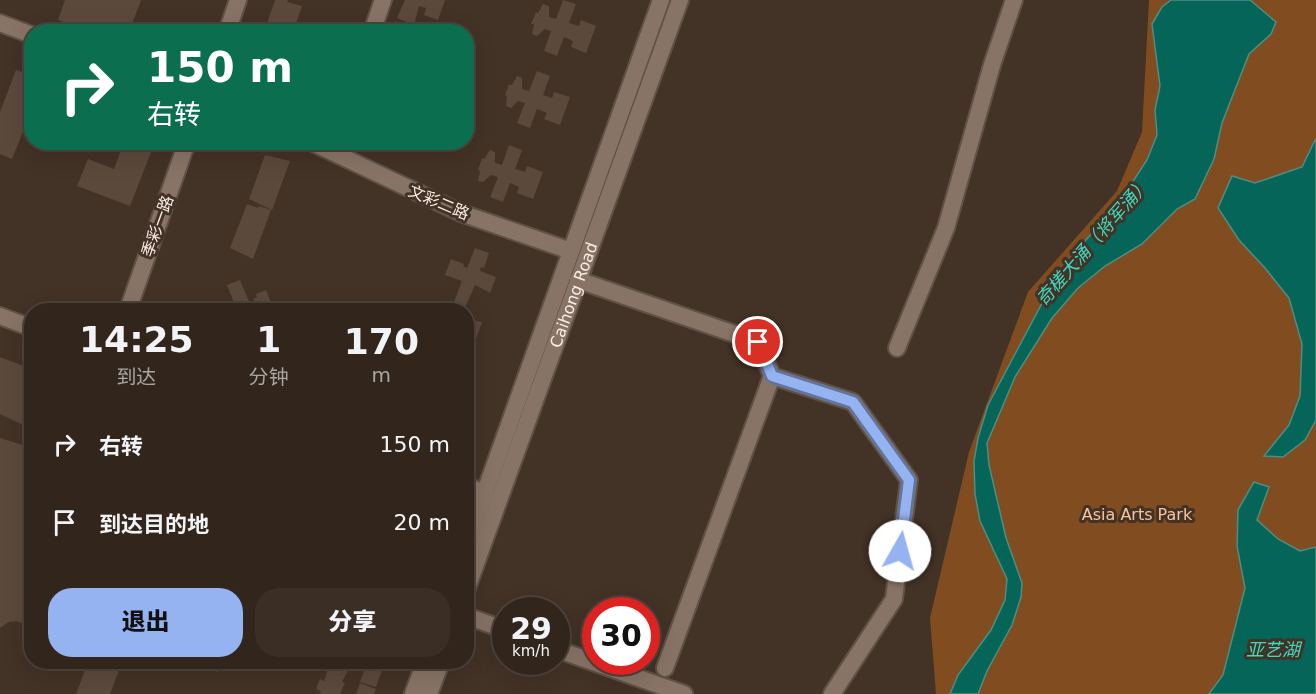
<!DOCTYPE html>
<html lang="zh">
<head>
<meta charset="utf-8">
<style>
	:root { --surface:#32261c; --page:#3a2e25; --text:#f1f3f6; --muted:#a8a5a3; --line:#4d433b; --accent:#95b2f1 }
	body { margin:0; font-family:"DejaVu Sans","Noto Sans SC",sans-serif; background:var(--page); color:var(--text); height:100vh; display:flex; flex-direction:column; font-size:22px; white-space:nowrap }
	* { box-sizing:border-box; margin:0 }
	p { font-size:20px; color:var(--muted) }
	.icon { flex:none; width:33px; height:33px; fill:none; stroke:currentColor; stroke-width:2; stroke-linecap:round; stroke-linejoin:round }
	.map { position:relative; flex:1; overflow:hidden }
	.details { position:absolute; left:24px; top:303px; width:450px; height:366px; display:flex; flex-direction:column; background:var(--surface); border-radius:24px; box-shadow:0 6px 24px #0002,0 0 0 2px var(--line) }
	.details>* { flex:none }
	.hud { position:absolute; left:24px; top:24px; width:450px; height:126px; border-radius:24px; box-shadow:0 6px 24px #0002,0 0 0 2px var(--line); background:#0b6e4f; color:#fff; overflow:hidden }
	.speed { position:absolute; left:492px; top:597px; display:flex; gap:12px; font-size:30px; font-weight:700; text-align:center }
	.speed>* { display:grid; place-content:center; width:78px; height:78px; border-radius:50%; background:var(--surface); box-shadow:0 6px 24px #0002,0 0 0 2px var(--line); line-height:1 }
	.speed small { font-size:15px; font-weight:400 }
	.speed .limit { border:9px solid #d22; background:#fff; color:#111 }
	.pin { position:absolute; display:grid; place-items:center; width:51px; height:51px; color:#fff; margin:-26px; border:3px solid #fff; border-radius:50%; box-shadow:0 2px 6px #0007 }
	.me { position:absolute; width:66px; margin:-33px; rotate:7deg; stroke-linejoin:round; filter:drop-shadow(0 0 4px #0008) }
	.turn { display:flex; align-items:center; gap:21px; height:126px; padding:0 24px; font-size:27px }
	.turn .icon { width:78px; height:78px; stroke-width:2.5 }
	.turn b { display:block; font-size:42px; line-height:51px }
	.eta { display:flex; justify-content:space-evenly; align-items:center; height:102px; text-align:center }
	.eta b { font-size:36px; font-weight:800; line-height:42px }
	.primary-button { display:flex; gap:12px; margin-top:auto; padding:12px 24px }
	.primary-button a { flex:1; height:69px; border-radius:24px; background:var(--accent); color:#111; font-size:24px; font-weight:800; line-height:69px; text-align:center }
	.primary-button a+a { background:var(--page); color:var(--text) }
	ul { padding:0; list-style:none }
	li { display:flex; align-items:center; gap:18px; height:78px; padding:0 24px }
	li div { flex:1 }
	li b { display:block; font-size:22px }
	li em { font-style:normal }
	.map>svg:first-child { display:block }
	.green { fill:#814d20 }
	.water { fill:#056558; stroke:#4e8e82; stroke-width:1.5 }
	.building { fill:#5b493c }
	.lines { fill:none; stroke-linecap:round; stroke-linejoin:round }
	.minor-casing { stroke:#5f5146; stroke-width:20 }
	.minor { stroke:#887466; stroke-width:16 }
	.route-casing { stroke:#61749d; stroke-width:15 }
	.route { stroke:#95b2f1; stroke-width:10 }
	.labels { text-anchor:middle; stroke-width:6; stroke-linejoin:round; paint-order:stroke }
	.street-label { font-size:16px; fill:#f8ede5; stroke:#433226 }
	.park-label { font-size:16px; fill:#f9c49e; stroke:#433226 }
	.water-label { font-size:18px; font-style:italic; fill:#3edac0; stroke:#433226 }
</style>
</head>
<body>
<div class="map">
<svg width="1316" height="694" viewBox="0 0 1316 694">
	<rect width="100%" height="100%" fill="#433226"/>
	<path class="green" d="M1149,0H1316V694H936L930,618L969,452L1028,292L1117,191L1142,132Z"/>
	<path class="water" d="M1171,0H1250L1276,22L1271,34L1249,54L1222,123L1214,159L1195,199L1177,209L1142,244L1105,266L1078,288L1052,318L1015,377L987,443L989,465L1006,538L1022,583L1021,597L1012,625L987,671L978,694H950L958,675L991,630L1005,600L1007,579L980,521L975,494L974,461L978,438L988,405L1048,292L1071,257L1121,200L1147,160L1157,135L1155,110L1160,86L1152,24L1162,7Z
		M1316,138V420L1305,440L1283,457L1264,456L1289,425L1300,396L1302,344L1289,298L1265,268L1239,240L1218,208L1232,176L1255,183L1302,167Z
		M1254,482L1269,487L1257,520L1278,539L1300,551L1316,547V694H1209L1223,675L1245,588L1237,546L1238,510Z"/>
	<path class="building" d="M65,0H141L129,32H89L58,20Z
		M275,0H288L287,2L302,6L293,32H264Z
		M405,0H445L438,20L424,15L426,8L419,6L414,25L397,18Z
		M563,0L576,4L569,23L579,26L581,20L596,26L586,53L571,47L573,41L564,37L557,56L544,51L551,31L545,29L537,36L532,34L534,24H531L536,12L538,13L543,4L549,6V17L556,19Z
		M395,21L412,28L411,32H393Z
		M16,70L32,75V109L12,159L0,154V112Z
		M537,71L550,76L543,95L552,98L554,92L570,97L560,125L544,119L547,113L537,109L530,128L517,123L525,103L518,101L511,108L506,106L507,96L505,95L509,84L512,85L517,76L522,78V89L529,91Z
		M124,142H155L130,206L77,186L88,159L114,169Z
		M509,145L522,150L515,169L525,172L527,166L543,172L533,199L517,193L519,187L510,183L503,202L490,197L498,177L491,175L483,182L478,181L480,171L478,170L482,158L484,159L490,150L495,152V163L502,165Z
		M265,155L290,161L272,210L249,199Z
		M247,204L258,208L259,206L271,210L253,259L230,248Z
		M475,248L489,253L484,268L481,267L480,271L496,277L490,293L475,285L464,310H451L462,281L445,275L451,259L464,264L463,266L467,268Z
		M240,280L251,306L256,304L253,299L257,297L256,294L266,290L274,310H237L227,285Z
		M466,319L482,322L476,339L466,336Z
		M0,357L32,369V429L0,414Z
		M0,438L32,448V611L26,615L30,618L25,624L16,621L9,622L0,628Z
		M88,662H122L110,694H76Z
		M206,662H224L217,672L204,664Z
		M367,662H385L376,687L360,682Z
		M333,665L348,670L342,682L345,683L340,694H319L321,691L316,689L320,679L324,681L328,669L331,670Z
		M360,683L376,689L374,694H356Z"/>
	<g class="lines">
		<defs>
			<g id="minor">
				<path d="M0,23L32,35"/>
				<path d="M227,32L238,0"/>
				<path d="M372,32L383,0"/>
				<path d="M311,142L461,213L571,251"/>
				<path d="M578,280L758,342L772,376L853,402L909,480L894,599L832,694"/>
				<path d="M128,310L187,142"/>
				<path d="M0,316L32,328"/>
				<path d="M897,348L946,228L992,65L1014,0"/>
				<path d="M466,486L485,493"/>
				<path d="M466,545L661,0"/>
				<path id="s1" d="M466,591L680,0"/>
				<path d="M466,616L506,630"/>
				<path d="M556,649L684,694"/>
				<path d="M665,668L772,376"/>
				<path d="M413,694L425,662"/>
				<path d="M429,694L441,662"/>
			</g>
		</defs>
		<use href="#minor" class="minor-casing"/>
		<use href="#minor" class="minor"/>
	</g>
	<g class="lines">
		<defs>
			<path id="route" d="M758,342L772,376L853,402L909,480L900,551"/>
		</defs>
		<use href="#route" class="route-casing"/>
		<use href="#route" class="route"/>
	</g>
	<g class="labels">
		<g class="street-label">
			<text transform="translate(439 202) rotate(23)" y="6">文彩二路</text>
			<text transform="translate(157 226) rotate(-70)" y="6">季彩一路</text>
			<text dy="6" stroke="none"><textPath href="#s1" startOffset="315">Caihong Road</textPath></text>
		</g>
		<g class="park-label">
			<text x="1137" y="520">Asia Arts Park</text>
		</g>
		<g class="water-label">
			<text transform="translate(1093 242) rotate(-49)" y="6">奇槎大涌（将军涌）</text>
			<text x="1273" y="656">亚艺湖</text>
		</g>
	</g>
</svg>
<div class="speed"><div>29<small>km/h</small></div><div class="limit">30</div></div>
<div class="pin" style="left:758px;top:342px;background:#d93025"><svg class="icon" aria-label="arrive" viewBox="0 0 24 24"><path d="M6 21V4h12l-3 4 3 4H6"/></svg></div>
<svg class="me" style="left:900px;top:551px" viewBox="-20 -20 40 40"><circle r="19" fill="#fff"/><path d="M0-13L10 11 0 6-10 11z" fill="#95b2f1"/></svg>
<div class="hud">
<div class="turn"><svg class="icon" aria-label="right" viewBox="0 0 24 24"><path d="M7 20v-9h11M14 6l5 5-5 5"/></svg><div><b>150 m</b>右转</div></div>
</div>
<section class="details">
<div class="eta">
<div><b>14:25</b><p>到达</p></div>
<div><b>1</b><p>分钟</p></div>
<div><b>170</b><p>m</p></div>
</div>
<ul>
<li><svg class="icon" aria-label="right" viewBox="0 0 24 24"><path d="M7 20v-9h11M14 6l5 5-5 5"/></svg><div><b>右转</b></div><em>150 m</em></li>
<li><svg class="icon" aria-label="arrive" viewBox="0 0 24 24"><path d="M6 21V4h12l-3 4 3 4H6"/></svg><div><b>到达目的地</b></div><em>20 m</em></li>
</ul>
<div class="primary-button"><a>退出</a><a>分享</a></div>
</section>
</div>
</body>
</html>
